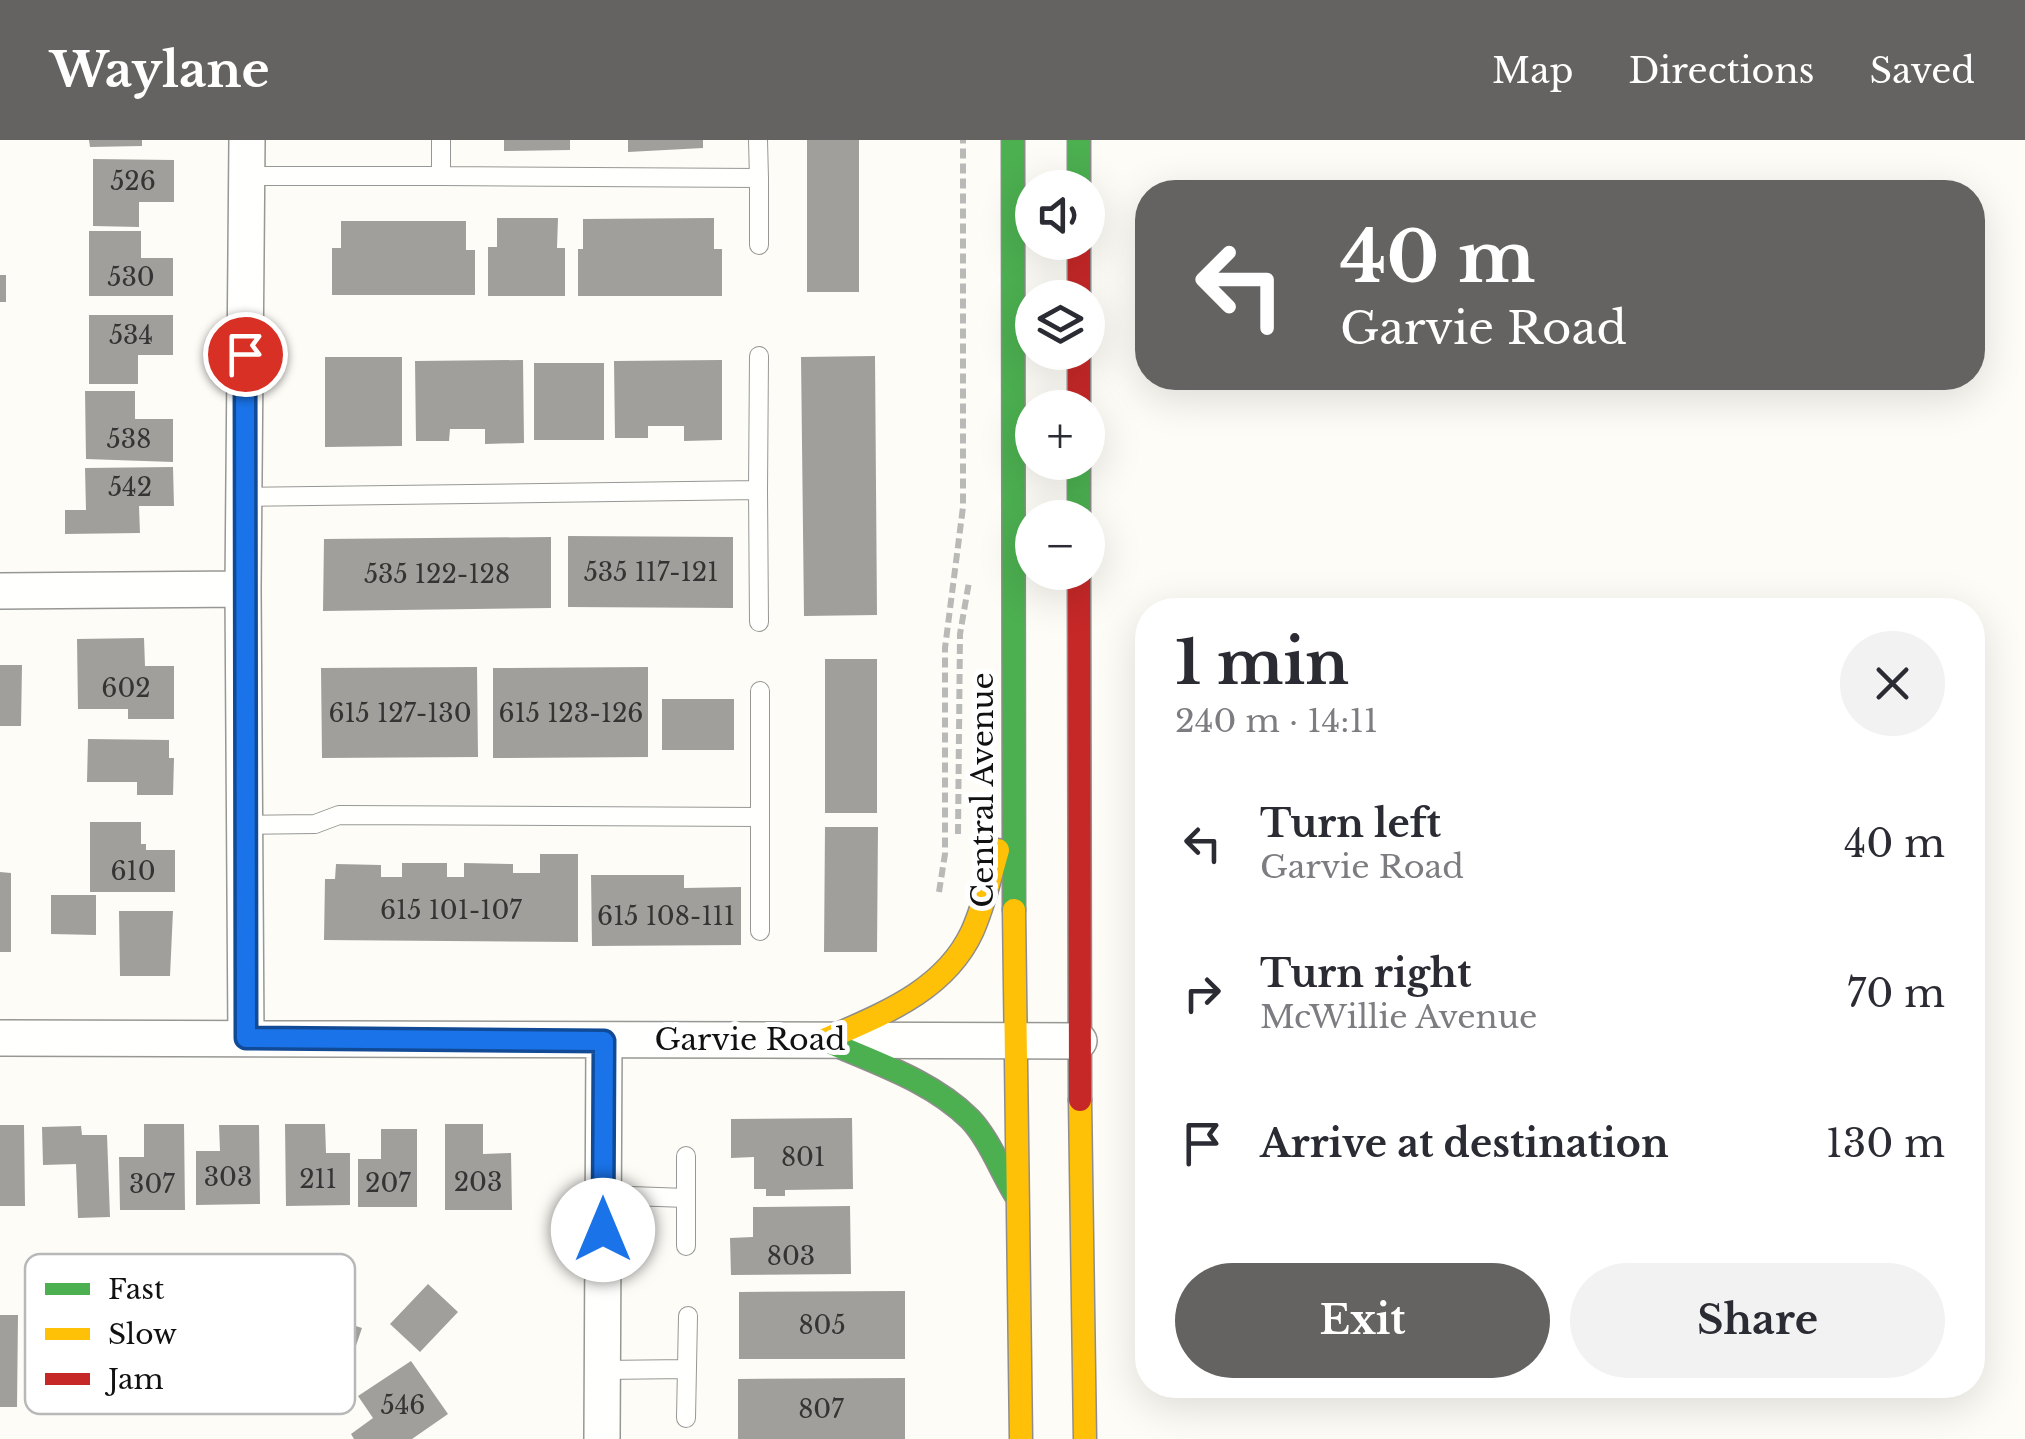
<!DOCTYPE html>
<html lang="en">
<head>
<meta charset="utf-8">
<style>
	:root { --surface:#fff; --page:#f2f2f3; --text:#2b2b33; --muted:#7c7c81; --accent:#646362 }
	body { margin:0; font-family:"Libre Baskerville",serif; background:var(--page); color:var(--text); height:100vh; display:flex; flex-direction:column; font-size:38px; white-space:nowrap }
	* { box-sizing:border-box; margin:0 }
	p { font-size:32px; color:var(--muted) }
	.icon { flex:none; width:55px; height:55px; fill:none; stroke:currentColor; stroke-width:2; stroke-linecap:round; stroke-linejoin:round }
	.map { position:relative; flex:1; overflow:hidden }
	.drawer { position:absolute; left:1135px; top:458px; width:850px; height:800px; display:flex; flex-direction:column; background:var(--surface); border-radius:40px; box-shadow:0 10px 40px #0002 }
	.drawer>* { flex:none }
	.banner { position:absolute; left:1135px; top:40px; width:850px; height:210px; border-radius:40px; box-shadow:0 10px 40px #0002; background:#646362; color:#fff; overflow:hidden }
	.buttons { position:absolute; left:1015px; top:30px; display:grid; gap:20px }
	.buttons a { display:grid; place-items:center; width:90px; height:90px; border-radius:50%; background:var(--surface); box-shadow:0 10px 40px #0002; font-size:50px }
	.pin { position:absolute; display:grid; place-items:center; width:85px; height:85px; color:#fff; margin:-42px; border:5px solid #fff; border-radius:50%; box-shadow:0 2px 10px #0007 }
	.me { position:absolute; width:110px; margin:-55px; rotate:0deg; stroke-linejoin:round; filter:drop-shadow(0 0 8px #0008) }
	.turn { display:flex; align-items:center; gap:35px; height:210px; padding:0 40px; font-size:45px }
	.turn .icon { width:130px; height:130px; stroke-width:2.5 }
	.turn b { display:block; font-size:70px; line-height:85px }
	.round { display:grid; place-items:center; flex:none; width:105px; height:105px; border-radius:52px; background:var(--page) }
	.summary { display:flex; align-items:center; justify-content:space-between; height:170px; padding:0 40px }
	h1 { font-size:60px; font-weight:700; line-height:75px }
	.cta { display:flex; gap:20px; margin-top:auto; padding:20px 40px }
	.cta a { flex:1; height:115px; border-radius:60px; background:var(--accent); color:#fff; font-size:40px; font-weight:700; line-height:115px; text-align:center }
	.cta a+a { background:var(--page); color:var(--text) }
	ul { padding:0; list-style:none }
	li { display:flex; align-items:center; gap:30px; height:150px; padding:0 40px }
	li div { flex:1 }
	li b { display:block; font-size:38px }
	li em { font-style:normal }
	header { display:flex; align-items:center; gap:60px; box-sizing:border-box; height:140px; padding:0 50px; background:var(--accent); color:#fff }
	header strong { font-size:48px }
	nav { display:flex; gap:55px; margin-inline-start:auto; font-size:35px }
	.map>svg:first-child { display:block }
	.building { fill:#a19f9c }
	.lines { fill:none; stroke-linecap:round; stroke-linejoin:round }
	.lane-casing { stroke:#979795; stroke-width:20 }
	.street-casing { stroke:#979795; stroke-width:38 }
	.fast-casing { stroke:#8e8d8b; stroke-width:25 }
	.slow-casing { stroke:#8e8d8b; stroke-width:25 }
	.jam-casing { stroke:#8e8d8b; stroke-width:25 }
	.path { stroke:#b9b9b8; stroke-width:6; stroke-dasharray:10 5; stroke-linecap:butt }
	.lane { stroke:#fffffe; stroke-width:18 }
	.street { stroke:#fffffe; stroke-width:35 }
	.fast { stroke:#4caf50; stroke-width:22 }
	.slow { stroke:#ffc107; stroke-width:22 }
	.jam { stroke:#c62828; stroke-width:22 }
	.route-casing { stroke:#114b97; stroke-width:25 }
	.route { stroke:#1a73e8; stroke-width:18 }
	.labels { text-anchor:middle; stroke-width:10; stroke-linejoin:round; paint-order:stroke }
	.number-label { font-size:25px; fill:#353434 }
	.street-label { font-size:30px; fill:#111; stroke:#fff }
	.key { fill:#fff; stroke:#b8b8b8; stroke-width:2.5 }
	.key-label { font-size:28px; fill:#111 }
</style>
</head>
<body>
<header>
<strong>Waylane</strong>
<nav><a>Map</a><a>Directions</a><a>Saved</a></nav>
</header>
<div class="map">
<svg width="2025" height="1299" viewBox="0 0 2025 1299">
	<rect width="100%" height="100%" fill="#fdfcf7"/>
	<path class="building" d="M89,0H142V6L90,7Z
		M504,0H570V10L504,11Z
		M628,0H703V8L628,12Z
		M807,0H859V152H807Z
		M93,19L174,20V62H139V87L93,86Z
		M497,78H558L557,108H565V156H488V107H497Z
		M714,78V109H722V156H578V109H583V79Z
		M341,81H466V110H475V155H332V108H341Z
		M89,91H141V118H173V156H89Z
		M0,135H6V162H0Z
		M89,175H173V215H138V244H89Z
		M875,216L877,475L804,476L801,217Z
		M325,217H402V306L325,307Z
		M523,220L524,303L485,304V289H450L449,301H416L415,221Z
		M722,220V300L684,301V286H648V298H615L614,221Z
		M534,223H604V300H534Z
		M85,251H135V279H173V322L86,319Z
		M173,327L174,366H139L140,393L65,394V370H86L85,328Z
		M568,396L733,397V468L568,467Z
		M551,397V468L323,471L324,399Z
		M144,498L145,526H174V579H128V569H78L77,499Z
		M825,519H877V673H825Z
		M0,525H22L21,586H0Z
		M477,527L478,617L322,618L321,528Z
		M648,527V617L493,618V528Z
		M662,559H734V610H662Z
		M88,599L169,600V618H174L173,655H137V642H87Z
		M90,682H141V704H146V710H175V752H90Z
		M825,687H878L877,812H824Z
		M540,714H578V802L324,800L325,739H335L336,724L381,725V737H402V723H447V737H464V723L513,724V733H540Z
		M0,732L11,733V812H0Z
		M591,735H684V748L741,747V805L592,806Z
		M51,755H96V795L51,794Z
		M119,771H173L170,836H120Z
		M852,978L853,1049L785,1050V1056H766V1049H754V1017L731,1018V979Z
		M144,984H184L185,1070H120L119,1017H144Z
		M285,984H325L326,1013H350V1065L286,1066Z
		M445,984H483V1014L511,1013L512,1070H445Z
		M0,985H24L25,1066H0Z
		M219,985H259L260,1064L196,1065V1011H220Z
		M81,986L82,995H107L110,1077L78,1078L76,1024L43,1025L42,987Z
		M381,989H417V1067H358V1019H381Z
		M850,1066L851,1134L731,1135L730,1098L753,1097V1067Z
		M428,1144L458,1172L420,1212L390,1184Z
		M905,1151V1219H739V1152Z
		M294,1166L362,1188L343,1244L318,1235L307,1267L265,1253Z
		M0,1175H18L17,1267H0Z
		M411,1221L448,1274L412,1299H354L351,1294L373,1278L358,1256Z
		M905,1238V1299H738V1239Z"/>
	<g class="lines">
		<defs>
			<path id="lane" d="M246,36H441V0
				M441,36L759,38L758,0
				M759,38V105
				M758,350L759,482
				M244,357L758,350L759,216
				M760,551V791
				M245,685L315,684L339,675L760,677
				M686,1016V1106
				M603,1055L686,1058
				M602,1230L687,1229
				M686,1278L688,1176"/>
			<path id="street" d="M0,451L243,449
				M0,898L1079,901
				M246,898L243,449L247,0
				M602,1299L604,901"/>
			<path id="fast" d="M1013,0L1014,770
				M1079,0V48
				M1079,322V378
				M824,900C873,922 931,940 970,979C989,999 1001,1031 1015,1054"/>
			<path id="slow" d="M1014,770L1021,1299
				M824,900C880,875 944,852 972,792C984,766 990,737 998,710
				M1080,960L1085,1299"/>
			<path id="jam" d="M1079,102V158
				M1079,212V268
				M1079,432L1080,960"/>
		</defs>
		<use href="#lane" class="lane-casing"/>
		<use href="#street" class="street-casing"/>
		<use href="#fast" class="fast-casing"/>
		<use href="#slow" class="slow-casing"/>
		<use href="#jam" class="jam-casing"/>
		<path class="path" d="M958,694L960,494L969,442
			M939,752L945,714V508L963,367V0"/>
		<use href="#lane" class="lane"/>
		<use href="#street" class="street"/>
		<use href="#fast" class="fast"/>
		<use href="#slow" class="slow"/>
		<use href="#jam" class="jam"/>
	</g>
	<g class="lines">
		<defs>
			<path id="route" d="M245,214L246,898L604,901L603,1090"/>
		</defs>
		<use href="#route" class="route-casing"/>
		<use href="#route" class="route"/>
	</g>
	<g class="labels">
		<g class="number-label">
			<text x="133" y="50">526</text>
			<text x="131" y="146">530</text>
			<text x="131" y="204">534</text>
			<text x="129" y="308">538</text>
			<text x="130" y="356">542</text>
			<text x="651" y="441">535 117-121</text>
			<text x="437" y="443">535 122-128</text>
			<text x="126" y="557">602</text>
			<text x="400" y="582">615 127-130</text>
			<text x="571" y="582">615 123-126</text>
			<text x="133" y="740">610</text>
			<text x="451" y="779">615 101-107</text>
			<text x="666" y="785">615 108-111</text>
			<text x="803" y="1026">801</text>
			<text x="228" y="1046">303</text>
			<text x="318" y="1048">211</text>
			<text x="478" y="1051">203</text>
			<text x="388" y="1052">207</text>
			<text x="152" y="1053">307</text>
			<text x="791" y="1125">803</text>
			<text x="822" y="1194">805</text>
			<text x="403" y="1274">546</text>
			<text x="821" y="1278">807</text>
		</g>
		<g class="street-label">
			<text transform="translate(983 650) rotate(-90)" y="10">Central Avenue</text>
			<text x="750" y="910">Garvie Road</text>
		</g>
	</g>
	<rect x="25" y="1114" width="330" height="160" rx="15" class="key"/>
	<rect x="45" y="1143" width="45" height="12" fill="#4caf50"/>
	<rect x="45" y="1188" width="45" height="12" fill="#ffc107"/>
	<rect x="45" y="1233" width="45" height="12" fill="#c62828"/>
	<g class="key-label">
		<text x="108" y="1159">Fast</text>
		<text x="108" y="1204">Slow</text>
		<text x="108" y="1249">Jam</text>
	</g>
</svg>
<div class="buttons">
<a><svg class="icon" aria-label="sound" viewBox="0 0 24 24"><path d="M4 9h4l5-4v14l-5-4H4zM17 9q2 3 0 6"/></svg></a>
<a><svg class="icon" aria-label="layers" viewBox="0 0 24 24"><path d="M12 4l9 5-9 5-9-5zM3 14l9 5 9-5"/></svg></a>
<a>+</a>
<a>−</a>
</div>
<div class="pin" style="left:245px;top:214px;background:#d93025"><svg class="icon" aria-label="arrive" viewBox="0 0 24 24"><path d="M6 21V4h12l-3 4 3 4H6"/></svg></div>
<svg class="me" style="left:603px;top:1090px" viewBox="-20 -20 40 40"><circle r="19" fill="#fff"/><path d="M0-13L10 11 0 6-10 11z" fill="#1a73e8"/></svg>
<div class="banner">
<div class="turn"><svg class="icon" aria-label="left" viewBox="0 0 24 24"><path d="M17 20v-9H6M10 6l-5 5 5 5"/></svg><div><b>40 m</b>Garvie Road</div></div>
</div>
<section class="drawer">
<div class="summary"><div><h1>1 min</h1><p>240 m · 14:11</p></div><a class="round"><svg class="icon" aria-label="close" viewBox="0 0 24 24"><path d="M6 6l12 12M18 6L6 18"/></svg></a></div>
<ul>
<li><svg class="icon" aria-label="left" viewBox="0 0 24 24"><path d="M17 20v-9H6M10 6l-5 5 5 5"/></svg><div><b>Turn left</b><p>Garvie Road</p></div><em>40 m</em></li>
<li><svg class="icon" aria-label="right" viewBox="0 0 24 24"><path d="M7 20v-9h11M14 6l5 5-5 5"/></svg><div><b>Turn right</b><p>McWillie Avenue</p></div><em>70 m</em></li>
<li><svg class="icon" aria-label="arrive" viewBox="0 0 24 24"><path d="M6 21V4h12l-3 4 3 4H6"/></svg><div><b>Arrive at destination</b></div><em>130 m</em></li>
</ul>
<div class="cta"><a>Exit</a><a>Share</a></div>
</section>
</div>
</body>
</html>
